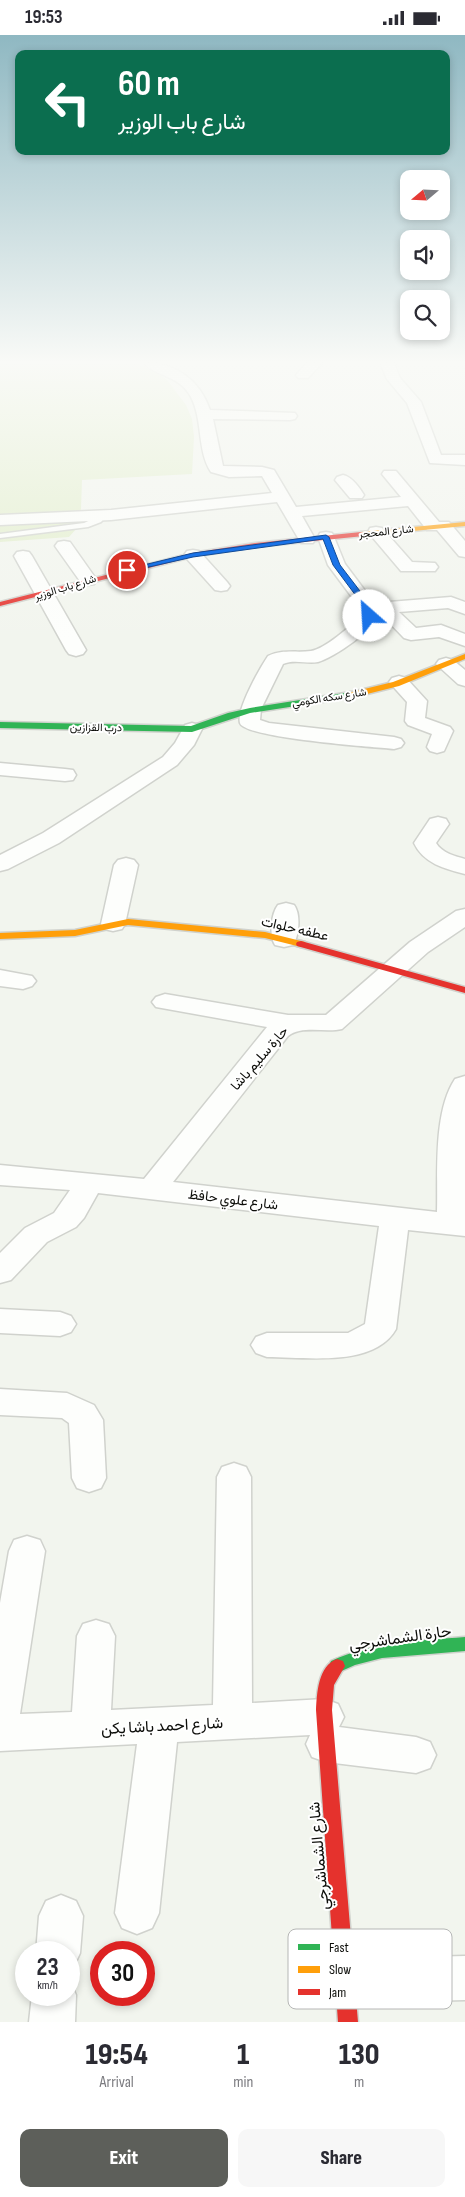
<!DOCTYPE html>
<html lang="en">
<head>
<meta charset="utf-8">
<style>
	:root { --surface:#fff; --page:#f7f7f7; --text:#2b2b33; --muted:#7c7c81; --accent:#5d5f5a }
	body { margin:0; font-family:"Sofia Sans Condensed",Vazirmatn,sans-serif; background:var(--page); color:var(--text); height:100vh; display:flex; flex-direction:column; font-size:19px; white-space:nowrap }
	* { box-sizing:border-box; margin:0 }
	p { font-size:16px; color:var(--muted) }
	.icon { flex:none; width:28px; height:28px; fill:none; stroke:currentColor; stroke-width:2; stroke-linecap:round; stroke-linejoin:round }
	.map { position:relative; height:1987px; overflow:hidden }
	.sheet { display:flex; flex-direction:column; background:var(--surface); flex:1 }
	.sheet>* { flex:none }
	.banner { position:absolute; left:15px; top:15px; width:435px; height:105px; border-radius:10px; box-shadow:0 2px 8px #0003; background:#0b6e4f; color:#fff; overflow:hidden }
	.needle { width:32px; rotate:251deg }
	.fabs { position:absolute; left:400px; top:135px; display:grid; gap:10px }
	.fabs a { display:grid; place-items:center; width:50px; height:50px; border-radius:10px; background:var(--surface); box-shadow:0 2px 8px #0003; font-size:25px }
	.speed { position:absolute; left:15px; top:1906px; display:flex; gap:10px; font-size:25px; font-weight:700; text-align:center }
	.speed>* { display:grid; place-content:center; width:65px; height:65px; border-radius:50%; background:var(--surface); box-shadow:0 2px 8px #0003; line-height:1 }
	.speed small { font-size:12px; font-weight:400 }
	.speed .limit { border:8px solid #d22; background:#fff; color:#111 }
	.pin { position:absolute; display:grid; place-items:center; width:42px; height:42px; color:#fff; margin:-21px; border:2px solid #fff; border-radius:50%; box-shadow:0 1px 5px #0007 }
	.me { position:absolute; width:55px; margin:-28px; rotate:334deg; stroke-linejoin:round; filter:drop-shadow(0 0 4px #0008) }
	.turn { display:flex; align-items:center; gap:18px; height:105px; padding:0 20px; font-size:22px }
	.turn .icon { width:65px; height:65px; stroke-width:2.5 }
	.turn b { display:block; font-size:35px; line-height:42px }
	.eta { display:flex; justify-content:space-evenly; align-items:center; height:85px; text-align:center }
	.eta b { font-size:30px; font-weight:800; line-height:35px }
	.button { display:flex; gap:10px; margin-top:auto; padding:10px 20px }
	.button a { flex:1; height:58px; border-radius:10px; background:var(--accent); color:#fff; font-size:20px; font-weight:800; line-height:58px; text-align:center }
	.button a+a { background:var(--page); color:var(--text) }
	.status { display:flex; justify-content:space-between; align-items:center; height:35px; padding:0 25px; background:var(--surface); direction:ltr }
	.status svg { height:14px; fill:currentColor }
	.map>svg:first-child { display:block }
	.green { fill:#e2eecc }
	.lines { fill:none; stroke-linecap:round; stroke-linejoin:round }
	.lane-casing { stroke:#d0d2cd; stroke-width:3 }
	.street-casing { stroke:#d0d2cd; stroke-width:3 }
	.fast-casing { stroke:#d0d2cd; stroke-width:3 }
	.slow-casing { stroke:#d0d2cd; stroke-width:3 }
	.jam-casing { stroke:#d0d2cd; stroke-width:3 }
	.lane { fill:#fdfefc; fill-rule:evenodd }
	.street { fill:#fdfefc; fill-rule:evenodd }
	.fast { fill:#30b455; fill-rule:evenodd }
	.slow { fill:#ff9f0a; fill-rule:evenodd }
	.jam { fill:#e5322d; fill-rule:evenodd }
	.route { fill:#1a73e8; stroke:#114b97 }
	.labels { text-anchor:middle; stroke-width:4; stroke-linejoin:round; paint-order:stroke }
	.far-street-label { font-size:11px; fill:#0d0e0a; stroke:#fff }
	.street-label { font-size:14px; fill:#0d0e0a; stroke:#fff }
	.near-street-label { font-size:16px; fill:#0d0e0a; stroke:#fff }
	.key { fill:#fff; stroke:#b6b7b6; stroke-width:1 }
	.key-label { font-size:14px; fill:#0d0e0a }
</style>
</head>
<body>
<div class="status"><b>19:53</b><svg viewBox="0 0 49 12"><path d="M0 12V9h3v3zM5 12V6h3v6zM10 12V3h3v9zM15 12V0h3v12zM26 1h20v11H26zM47 4h2v5h-2z"/></svg></div>
<div class="map">
<svg width="465" height="1987" viewBox="0 0 465 1987">
	<rect width="100%" height="100%" fill="#f2f5ee"/>
	<path class="green" d="M0,328H135L157,338L167,345L186,370L192,384L194,402L192,439L82,445L81,474L75,488L76,494L69,502L0,507Z"/>
	<g class="lines">
		<defs>
			<path id="lane" d="M100,478L107,480L101,487L88,492L0,503V499L84,488L95,483Z"/>
			<path id="street" d="M144,328C175,327 200,345 210,375L295,378L297,381L295,384L290,385L213,384L223,431L262,432L274,435L296,472L401,462L382,439L384,436H396L439,487H449L465,506V522L459,521L437,495H427L408,471L302,481L315,504L313,508H301L277,467L111,485L0,490V480L111,475L272,458L262,441L229,442L211,437C197,416 203,385 191,362C180,340 154,341 144,328Z
				M307,328H322L308,343H298L296,340Z
				M380,328H394L400,343L421,367L441,420H465V430L430,428L407,368L387,344Z
				M343,440C352,442 359,452 364,460L362,463H350L335,445L337,442Z
				M376,492L382,493L412,527L435,528L438,532L435,536H401L368,497L370,493Z
				M326,497L332,498L334,502L345,529L378,573L383,568L389,567L451,562L465,567V579L448,573L399,577L416,593L441,590L465,599V611L439,602L411,605L404,603L378,576C379,593 333,623 318,627C306,629 294,624 283,629L261,674L260,685L269,688L394,702L401,704L404,708L401,712L394,714C374,712 244,703 240,688C236,675 260,633 268,621C283,614 296,618 311,616C325,614 351,591 360,581V573L328,530L318,502L320,498Z
				M64,506L70,507L94,541L97,545L94,549L88,550L82,549L55,511L58,507Z
				M193,515L199,516L227,547L230,551L227,555L221,556L215,555L187,524L184,520L187,516Z
				M23,516L29,517L32,521L86,615L83,619L76,621L69,619L66,615L14,521L17,517Z
				M446,623L453,625L465,635V651L458,649L436,629L439,625Z
				M399,641L406,643L427,666L425,683L450,692L453,696L444,716L437,718L430,716L427,712L432,699L408,690L405,686L407,667L389,647L392,643Z
				M192,688L199,690L202,694L194,710L177,730L59,808L8,834L0,836V820L43,798L163,722L175,708L185,690Z
				M0,728L65,734L73,735L76,740L73,745L65,746L0,740Z
				M438,782L446,784L449,789L436,808C442,818 455,821 465,824V839C445,834 423,828 414,808L430,784Z
				M126,823L134,825L138,830L125,889L122,894L113,896L104,894L101,889L114,830L118,825Z
				M286,868L294,870C301,879 299,901 293,910L284,912L275,910C269,901 271,879 278,870Z
				M465,874V892L428,917L342,994C326,998 302,990 288,1001L173,1147L437,1177C438,1138 433,1077 455,1044L465,1041V1201L408,1195L396,1294C374,1333 305,1322 267,1322L256,1318L251,1310L256,1302L267,1298H348L365,1289L379,1191L98,1158L84,1183L76,1192L47,1207L11,1245L0,1248V1218L25,1193L54,1178L70,1155L0,1150V1130L144,1144L267,992L156,972L152,967L156,962L165,959L288,980H326L410,907L456,876Z
				M0,935L32,941L36,946L32,951L23,954L0,951Z
				M0,1274L60,1277L71,1281L76,1289L71,1297L60,1301L0,1298Z
				M0,1354L67,1358L94,1370L103,1385L106,1443L101,1453L89,1457L77,1453L72,1443L69,1388L62,1383L0,1380Z
				M234,1428L246,1432L251,1442L252,1668L324,1664L338,1669L344,1682L339,1692L416,1702L430,1707L436,1720L430,1733L416,1738L326,1727L312,1722L306,1709L310,1700L177,1707L159,1878L152,1893L137,1899L122,1893L115,1878L137,1709L0,1716V1568L9,1516L14,1505L27,1501L40,1505L45,1516L20,1679L72,1677L77,1601L83,1589L96,1585L109,1589L115,1601L111,1675L213,1670L217,1442L222,1432Z
				M61,1860L76,1866L83,1881L80,1918L73,1933L69,1935V1918H36L39,1881L46,1866Z
				M465,1921V1965L345,1968L329,1962L323,1946L329,1930L345,1924Z
				M69,1944L76,1960L75,1987H29L32,1960H69Z"/>
			<path id="fast" d="M351,657L355,660L354,662L250,678L192,697L0,693V687L191,691L228,678L250,673Z
				M465,1602V1616L382,1623L355,1630L337,1638L331,1636L329,1631L331,1626C374,1606 419,1606 465,1602Z"/>
			<path id="slow" d="M465,487V491L361,501L357,499L361,497Z
				M465,619V624L399,651L351,663L347,660L348,658L393,647Z
				M128,884L265,897L305,907L306,909L301,912L265,903L128,890L75,901L0,904V898L75,895Z"/>
			<path id="jam" d="M361,497L365,499L364,501L255,512L192,522L0,571V567L192,518L255,508Z
				M301,906L465,952V958L297,911L296,909L297,907Z
				M337,1624L343,1626L345,1631L334,1650L332,1675L358,1987H338L316,1675C317,1658 318,1631 337,1624Z"/>
		</defs>
		<use href="#lane" class="lane-casing"/>
		<use href="#street" class="street-casing"/>
		<use href="#fast" class="fast-casing"/>
		<use href="#slow" class="slow-casing"/>
		<use href="#jam" class="jam-casing"/>
		<use href="#lane" class="lane"/>
		<use href="#street" class="street"/>
		<use href="#fast" class="fast"/>
		<use href="#slow" class="slow"/>
		<use href="#jam" class="jam"/>
	</g>
	<linearGradient id="sky" x2="0" y2="1"><stop stop-color="#8fb8c2"/><stop offset="0.54" stop-color="#f9faf7"/><stop offset="1" stop-color="#f9faf7" stop-opacity="0"/></linearGradient>
	<rect width="465" height="606" fill="url(#sky)"/>
	<path class="route" d="M326,500L329,502L340,530L373,573L372,583H366L365,573L333,530L323,504L193,522L127,537L123,535L193,518Z"/>
	<g class="labels">
		<g class="far-street-label">
			<text transform="translate(386 496) rotate(-6)" y="4">شارع المحجر</text>
			<text transform="translate(65 552) rotate(-17)" y="4">شارع باب الوزير</text>
			<text transform="translate(329 662) rotate(-9)" y="4">شارع سكه الكومي</text>
			<text transform="translate(96 692) rotate(1)" y="4">درب القزازين</text>
		</g>
		<g class="street-label">
			<text transform="translate(295 893) rotate(13)" y="5">عطفه حلوات</text>
			<text transform="translate(259 1023) rotate(-49)" y="5">حارة سليم باشا</text>
			<text transform="translate(233 1164) rotate(7)" y="5">شارع علوي حافظ</text>
		</g>
		<g class="near-street-label">
			<text transform="translate(400 1602) rotate(-8)" y="6">حارة الشماشرجي</text>
			<text transform="translate(162 1690) rotate(-3)" y="6">شارع احمد باشا يكن</text>
			<text transform="translate(318 1821) rotate(-95)" y="6">شارع الشماشرجي</text>
		</g>
	</g>
	<rect x="288" y="1894" width="164" height="80" rx="8" class="key"/>
	<rect x="298" y="1909" width="22" height="6" fill="#30b455"/>
	<rect x="298" y="1931" width="22" height="7" fill="#ff9f0a"/>
	<rect x="298" y="1954" width="22" height="6" fill="#e5322d"/>
	<g class="key-label">
		<text x="329" y="1917">Fast</text>
		<text x="329" y="1939">Slow</text>
		<text x="329" y="1962">Jam</text>
	</g>
</svg>
<div class="fabs">
<a><svg class="needle" viewBox="-14 -14 28 28"><path d="M0-13l5 13h-10z" fill="#e53935"/><path d="M0 13l5-13h-10z" fill="#7c7c81"/></svg></a>
<a><svg class="icon" aria-label="sound" viewBox="0 0 24 24"><path d="M4 9h4l5-4v14l-5-4H4zM17 9q2 3 0 6"/></svg></a>
<a><svg class="icon" aria-label="search" viewBox="0 0 24 24"><circle cx="10" cy="10" r="6"/><path d="M15 15l6 6"/></svg></a>
</div>
<div class="speed"><div>23<small>km/h</small></div><div class="limit">30</div></div>
<div class="pin" style="left:127px;top:535px;background:#d93025"><svg class="icon" aria-label="arrive" viewBox="0 0 24 24"><path d="M6 21V4h12l-3 4 3 4H6"/></svg></div>
<svg class="me" style="left:369px;top:581px" viewBox="-20 -20 40 40"><circle r="19" fill="#fff"/><path d="M0-13L10 11 0 6-10 11z" fill="#1a73e8"/></svg>
<div class="banner">
<div class="turn"><svg class="icon" aria-label="left" viewBox="0 0 24 24"><path d="M17 20v-9H6M10 6l-5 5 5 5"/></svg><div><b>60 m</b>شارع باب الوزير</div></div>
</div>
</div>
<section class="sheet">
<div class="eta">
<div><b>19:54</b><p>Arrival</p></div>
<div><b>1</b><p>min</p></div>
<div><b>130</b><p>m</p></div>
</div>
<div class="button"><a>Exit</a><a>Share</a></div>
</section>
</body>
</html>
